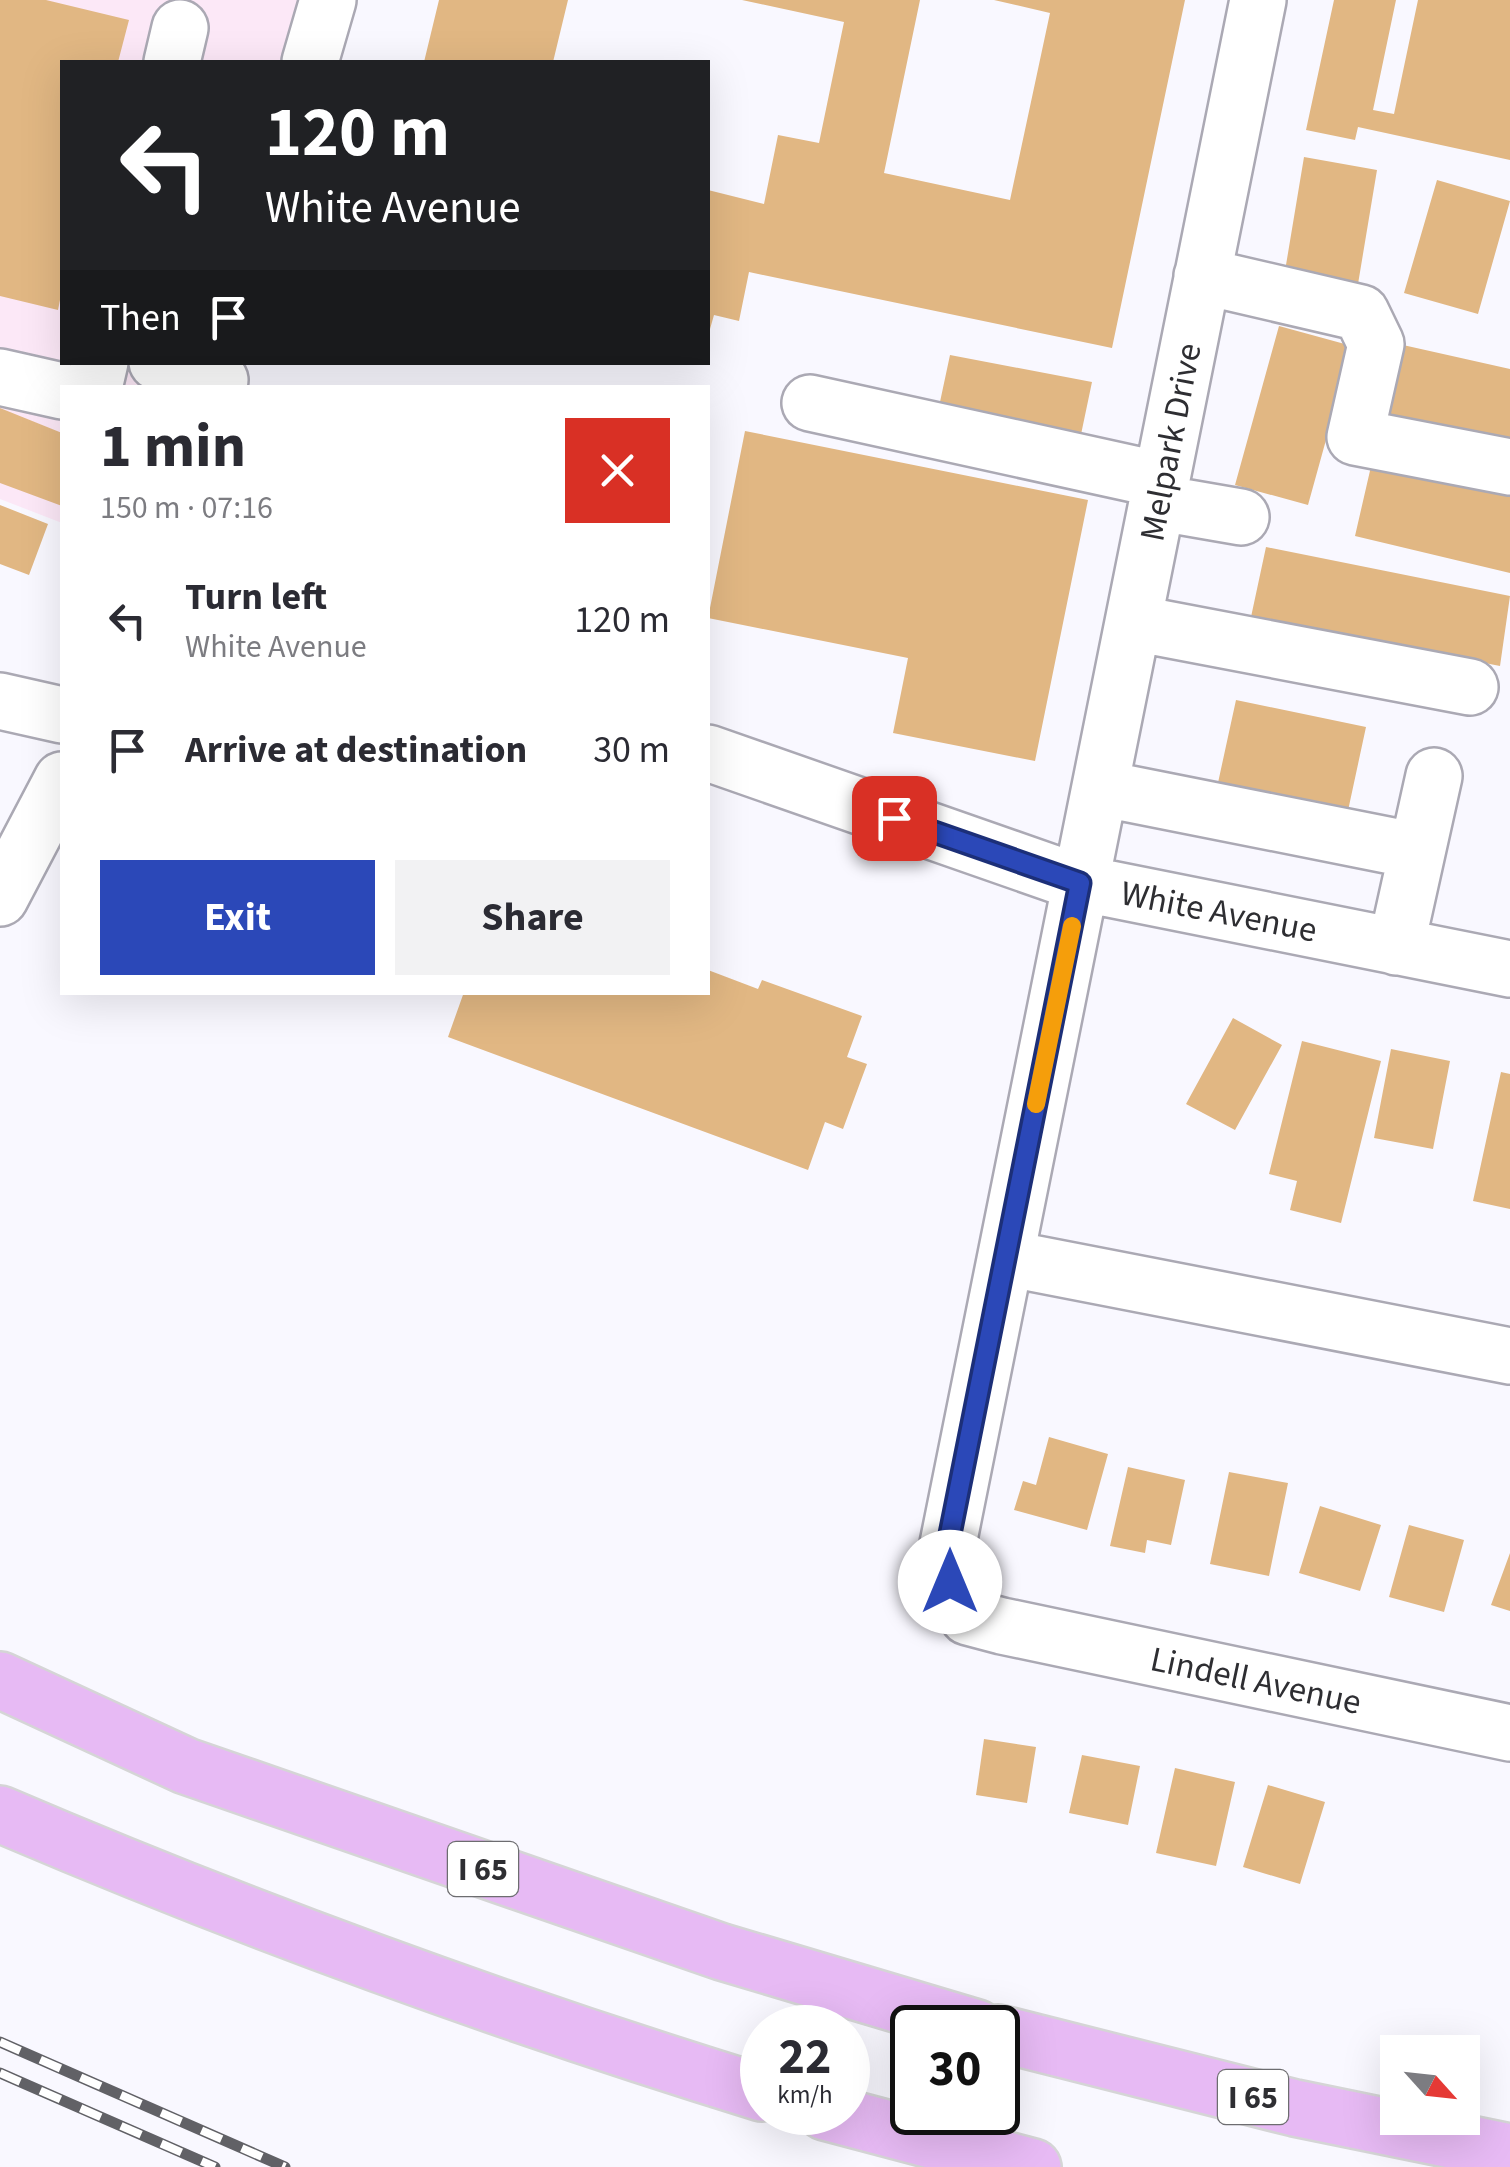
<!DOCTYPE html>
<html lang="en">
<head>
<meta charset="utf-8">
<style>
	:root { --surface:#fff; --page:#f2f2f3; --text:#2b2b33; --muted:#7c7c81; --accent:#2b48b8 }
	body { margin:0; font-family:"Source Sans 3",sans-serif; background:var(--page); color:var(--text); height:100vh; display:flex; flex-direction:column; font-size:38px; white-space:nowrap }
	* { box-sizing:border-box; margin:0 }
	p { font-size:32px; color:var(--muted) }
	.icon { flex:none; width:55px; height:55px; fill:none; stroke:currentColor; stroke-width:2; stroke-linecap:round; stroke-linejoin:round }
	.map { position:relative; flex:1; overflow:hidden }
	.side { position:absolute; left:60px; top:385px; width:650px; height:610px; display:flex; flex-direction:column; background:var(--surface); border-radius:0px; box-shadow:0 10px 40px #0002 }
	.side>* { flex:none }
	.banner { position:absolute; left:60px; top:60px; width:650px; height:305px; border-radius:0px; box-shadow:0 10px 40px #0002; background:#202124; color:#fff; overflow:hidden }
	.needle { width:65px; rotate:117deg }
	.fabs { position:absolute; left:1380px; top:2035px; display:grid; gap:20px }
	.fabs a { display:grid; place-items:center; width:100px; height:100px; border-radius:0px; background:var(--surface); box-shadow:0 10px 40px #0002; font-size:50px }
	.speed { position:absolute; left:740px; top:2005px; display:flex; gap:20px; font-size:50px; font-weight:700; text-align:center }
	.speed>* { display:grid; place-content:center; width:130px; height:130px; border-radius:50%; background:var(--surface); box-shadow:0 10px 40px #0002; line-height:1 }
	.speed small { font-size:25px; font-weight:400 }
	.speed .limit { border:5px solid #111; border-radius:15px; background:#fff; color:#111 }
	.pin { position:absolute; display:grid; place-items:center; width:85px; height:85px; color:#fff; margin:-42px; border-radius:20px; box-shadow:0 5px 15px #0006 }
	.me { position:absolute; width:110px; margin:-55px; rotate:0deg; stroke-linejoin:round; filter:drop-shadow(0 0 8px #0008) }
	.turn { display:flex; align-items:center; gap:35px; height:210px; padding:0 40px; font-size:45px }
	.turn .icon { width:130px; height:130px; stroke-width:2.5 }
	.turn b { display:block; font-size:70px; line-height:85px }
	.then { display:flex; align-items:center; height:95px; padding:0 40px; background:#0003; gap:20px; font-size:38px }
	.round { display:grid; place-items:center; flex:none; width:105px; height:105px; border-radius:0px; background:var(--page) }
	.head { display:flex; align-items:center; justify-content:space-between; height:170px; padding:0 40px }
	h1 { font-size:60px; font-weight:700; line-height:75px }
	.button { display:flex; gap:20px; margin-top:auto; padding:20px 40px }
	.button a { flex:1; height:115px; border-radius:0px; background:var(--accent); color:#fff; font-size:40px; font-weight:700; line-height:115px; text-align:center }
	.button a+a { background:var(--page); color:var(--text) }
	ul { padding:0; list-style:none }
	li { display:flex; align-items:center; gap:30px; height:130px; padding:0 40px }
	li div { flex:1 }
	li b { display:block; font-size:38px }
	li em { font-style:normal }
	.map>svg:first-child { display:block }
	.commercial { fill:#fce8f7 }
	.building { fill:#e1b783 }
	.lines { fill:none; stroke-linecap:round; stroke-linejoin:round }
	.minor-casing { stroke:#aba9b4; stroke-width:60 }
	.highway-casing { stroke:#d5d5d6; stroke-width:60 }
	.minor { stroke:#fff; stroke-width:55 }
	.highway { stroke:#e7baf4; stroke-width:55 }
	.rail-casing { stroke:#616166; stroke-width:11 }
	.rail { stroke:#fff; stroke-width:8; stroke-dasharray:22; stroke-linecap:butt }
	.route-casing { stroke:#1c2f78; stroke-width:25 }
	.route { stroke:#2b48b8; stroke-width:18 }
	.slow { stroke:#f59e0b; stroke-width:18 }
	.labels { text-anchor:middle; stroke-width:8; stroke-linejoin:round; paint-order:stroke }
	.shield { fill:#fff; stroke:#6d6d70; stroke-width:2.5 }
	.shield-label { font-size:32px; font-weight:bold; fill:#2e2e32 }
	.street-label { font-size:35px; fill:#2e2e32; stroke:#fff }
</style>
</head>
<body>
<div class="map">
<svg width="1510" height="2167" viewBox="0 0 1510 2167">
	<rect width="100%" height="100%" fill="#f9f8ff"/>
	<path class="commercial" d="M0,0H328L310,62H62V362L225,363L218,387L62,388V523L0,499Z"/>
	<path class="building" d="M0,0H46L129,20L118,62H62V290L58,310L0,296Z
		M439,0H568L553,62H424Z
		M742,0H920L884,173L1010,200L1050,13L994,0H1185L1112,348L749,272L739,321L714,315L708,336V190L764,204L778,135L819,143L844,22Z
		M1334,0H1396L1373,110L1394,114L1418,0H1510V160L1358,127L1355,140L1306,130Z
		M1304,157L1377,170L1358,284L1285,271Z
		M1437,180L1510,201L1478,314L1404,293Z
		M1279,326L1352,346L1308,505L1235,485Z
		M1403,345L1510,369V446L1387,419Z
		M950,355L1092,382L1079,444L937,416Z
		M0,408L62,433V506L0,483Z
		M745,431L1088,500L1035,761L893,733L908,658L708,618Z
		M1372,462L1510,494V573L1355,536Z
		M0,505L48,524L29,575L0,564Z
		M1266,547L1510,596L1500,666L1251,617Z
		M1236,700L1366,727L1346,820L1216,792Z
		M708,970L758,989L762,980L862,1016L847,1057L867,1064L843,1129L825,1122L808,1170L448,1037L464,992H708Z
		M1233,1018L1282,1045L1235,1130L1186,1104Z
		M1302,1041L1381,1061L1341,1223L1290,1210L1297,1181L1269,1174Z
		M1391,1049L1450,1061L1433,1149L1374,1138Z
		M1501,1072L1510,1074V1209L1473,1201Z
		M1049,1437L1108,1454L1087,1530L1014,1510L1023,1481L1036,1485Z
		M1128,1467L1185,1480L1171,1545L1147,1540L1145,1553L1110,1546Z
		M1229,1472L1288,1483L1269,1576L1210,1564Z
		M1320,1506L1381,1525L1360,1591L1299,1573Z
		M1409,1525L1464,1540L1444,1612L1389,1597Z
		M1510,1553V1611L1491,1605Z
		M984,1739L1036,1747L1027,1803L976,1795Z
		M1082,1755L1140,1766L1128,1825L1069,1813Z
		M1175,1768L1235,1782L1216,1866L1156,1853Z
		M1268,1785L1325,1802L1300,1884L1243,1867Z"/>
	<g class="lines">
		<defs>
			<path id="minor" d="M1258,0L948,1544L950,1582L968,1617L1002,1626L1510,1733
				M172,62L180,28
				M310,62L328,0
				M1202,276L1361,313L1376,344L1355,437L1510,467
				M157,362L220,380
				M0,377L62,391
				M94,388L100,362
				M810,403L1161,480
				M1160,503L1241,517
				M1134,623L1470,687
				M0,701L62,715
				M708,753L1080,883L1510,969
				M1100,788L1417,851
				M0,898L62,780
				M1396,947L1434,776
				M1006,1258L1510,1356"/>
			<path id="highway" d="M0,1680L186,1766L722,1952L977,2028
				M0,1814C250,1921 503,2013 762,2093
				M998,2033L1295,2108L1510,2152
				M825,2112L1033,2167"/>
		</defs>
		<use href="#minor" class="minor-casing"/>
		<use href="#highway" class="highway-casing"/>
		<use href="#minor" class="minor"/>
		<use href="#highway" class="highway"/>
		<defs>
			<path id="rail" d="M0,2042L285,2167
				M0,2073L215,2167"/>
		</defs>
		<use href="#rail" class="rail-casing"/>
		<use href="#rail" class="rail"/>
	</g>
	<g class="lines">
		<defs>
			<path id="route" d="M894,818L1080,883L948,1544L950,1582"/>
		</defs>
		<use href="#route" class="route-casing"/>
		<use href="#route" class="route"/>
		<path class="slow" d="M1036,1104L1072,926"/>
	</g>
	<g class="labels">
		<g class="shield">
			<rect x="448" y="1842" width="70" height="54" rx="8"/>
			<rect x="1218" y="2070" width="70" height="54" rx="8"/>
		</g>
		<g class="shield-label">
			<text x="483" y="1880">I 65</text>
			<text x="1253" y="2108">I 65</text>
		</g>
		<g class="street-label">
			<text transform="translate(1170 442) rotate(-79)" y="12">Melpark Drive</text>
			<text transform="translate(1219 911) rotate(11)" y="12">White Avenue</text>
			<text transform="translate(1256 1680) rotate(12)" y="12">Lindell Avenue</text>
		</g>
	</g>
</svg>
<div class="fabs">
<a><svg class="needle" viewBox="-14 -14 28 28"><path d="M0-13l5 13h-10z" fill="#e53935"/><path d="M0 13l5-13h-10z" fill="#7c7c81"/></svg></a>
</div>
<div class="speed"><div>22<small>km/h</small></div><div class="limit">30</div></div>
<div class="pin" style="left:894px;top:818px;background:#d93025"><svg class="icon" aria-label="arrive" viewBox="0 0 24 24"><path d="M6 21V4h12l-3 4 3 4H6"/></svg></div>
<svg class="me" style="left:950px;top:1582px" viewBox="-20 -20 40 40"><circle r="19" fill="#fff"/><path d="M0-13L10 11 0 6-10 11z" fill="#2b48b8"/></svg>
<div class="banner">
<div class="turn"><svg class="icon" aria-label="left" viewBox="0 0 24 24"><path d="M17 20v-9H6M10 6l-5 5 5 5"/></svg><div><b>120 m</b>White Avenue</div></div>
<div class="then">Then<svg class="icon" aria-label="arrive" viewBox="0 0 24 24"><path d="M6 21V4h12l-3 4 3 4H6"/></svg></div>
</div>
<section class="side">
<div class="head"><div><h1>1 min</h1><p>150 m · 07:16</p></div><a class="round" style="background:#d93025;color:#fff"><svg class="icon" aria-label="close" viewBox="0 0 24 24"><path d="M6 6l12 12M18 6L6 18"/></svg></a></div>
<ul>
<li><svg class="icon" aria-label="left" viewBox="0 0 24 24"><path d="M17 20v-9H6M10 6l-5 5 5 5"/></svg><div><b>Turn left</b><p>White Avenue</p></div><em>120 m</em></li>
<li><svg class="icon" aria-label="arrive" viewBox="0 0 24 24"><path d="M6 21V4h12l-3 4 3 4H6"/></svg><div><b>Arrive at destination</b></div><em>30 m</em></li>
</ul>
<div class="button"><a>Exit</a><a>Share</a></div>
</section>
</div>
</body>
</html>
